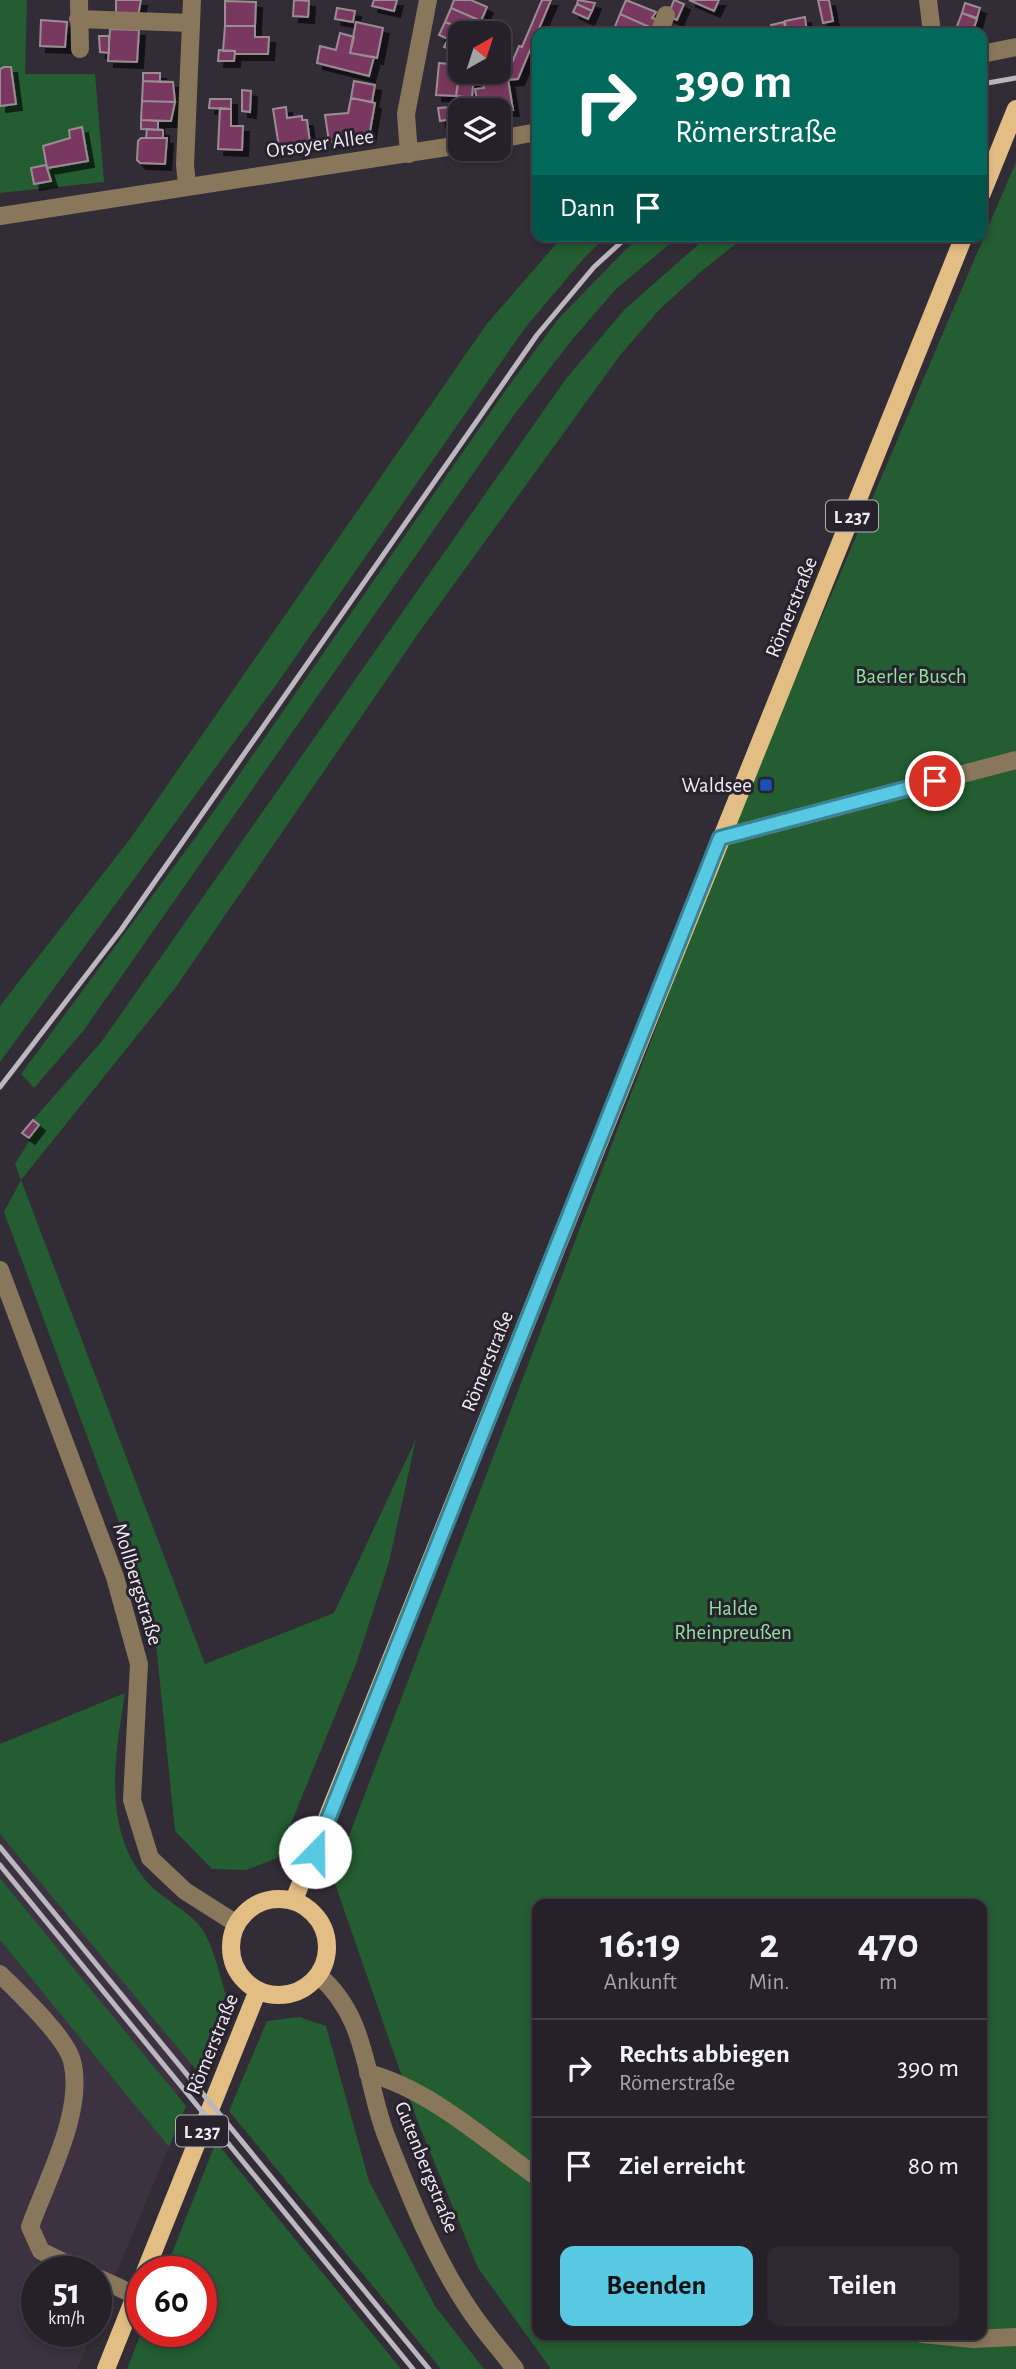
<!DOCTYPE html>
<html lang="de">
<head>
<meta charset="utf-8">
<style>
	:root { --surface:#262128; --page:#2e2930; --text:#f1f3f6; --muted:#a4a3a8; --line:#423e45; --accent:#58c9e3 }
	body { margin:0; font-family:"Alegreya Sans",sans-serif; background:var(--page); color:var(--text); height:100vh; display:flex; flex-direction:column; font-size:26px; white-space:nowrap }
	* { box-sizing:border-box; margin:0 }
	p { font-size:23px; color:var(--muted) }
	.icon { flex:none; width:38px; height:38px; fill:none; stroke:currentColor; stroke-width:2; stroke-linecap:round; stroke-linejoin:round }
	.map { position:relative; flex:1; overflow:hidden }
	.drawer { position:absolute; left:532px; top:1899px; width:455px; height:441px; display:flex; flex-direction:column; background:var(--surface); border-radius:14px; box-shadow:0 4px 10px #0003,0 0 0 2px var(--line) }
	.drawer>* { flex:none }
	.hud { position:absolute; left:532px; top:28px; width:455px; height:214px; border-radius:14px; box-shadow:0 4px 10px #0003,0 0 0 2px var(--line); background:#00695c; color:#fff; overflow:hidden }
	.needle { width:46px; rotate:39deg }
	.tools { position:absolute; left:448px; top:21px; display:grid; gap:14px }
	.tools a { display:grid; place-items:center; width:63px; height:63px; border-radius:14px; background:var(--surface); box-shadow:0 4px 10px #0003,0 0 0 2px var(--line); font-size:35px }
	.speed { position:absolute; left:21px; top:2256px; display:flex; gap:14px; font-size:35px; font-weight:700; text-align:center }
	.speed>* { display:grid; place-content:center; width:91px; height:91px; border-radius:50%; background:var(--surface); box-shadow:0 4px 10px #0003,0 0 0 2px var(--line); line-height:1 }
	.speed small { font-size:18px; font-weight:400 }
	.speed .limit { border:10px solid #d22; background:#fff; color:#111 }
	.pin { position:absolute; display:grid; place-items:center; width:60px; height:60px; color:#fff; margin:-30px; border:4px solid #fff; border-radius:50%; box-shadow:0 2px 7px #0007 }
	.me { position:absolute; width:77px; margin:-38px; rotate:22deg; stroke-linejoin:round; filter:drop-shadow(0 0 5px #0008) }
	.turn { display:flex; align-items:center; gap:24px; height:147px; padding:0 28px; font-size:32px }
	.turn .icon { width:91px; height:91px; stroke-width:2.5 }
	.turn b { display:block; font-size:49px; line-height:60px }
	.then { display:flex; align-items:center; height:66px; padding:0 28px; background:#0003; gap:14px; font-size:26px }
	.eta { display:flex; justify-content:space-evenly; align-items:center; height:119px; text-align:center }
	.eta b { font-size:42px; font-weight:700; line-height:49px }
	.button { display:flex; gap:14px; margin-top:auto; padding:14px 28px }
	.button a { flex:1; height:80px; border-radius:14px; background:var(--accent); color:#111; font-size:28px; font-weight:700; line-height:80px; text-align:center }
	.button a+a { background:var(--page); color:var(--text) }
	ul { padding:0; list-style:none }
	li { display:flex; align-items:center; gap:21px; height:98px; padding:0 28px; border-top:2px solid var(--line) }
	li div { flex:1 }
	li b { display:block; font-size:26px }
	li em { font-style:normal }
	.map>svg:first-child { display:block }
	.built { fill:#3c3242 }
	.green { fill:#235d31; fill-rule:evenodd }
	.building { fill:#78395f; stroke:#9a8c93; stroke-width:2; filter:url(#shadow) }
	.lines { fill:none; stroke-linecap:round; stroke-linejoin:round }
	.minor { stroke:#88775b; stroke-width:18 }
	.major { stroke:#e2be84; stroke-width:18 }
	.rail { stroke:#bcb7bf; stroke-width:5 }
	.route-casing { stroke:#398394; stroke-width:18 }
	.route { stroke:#58c9e3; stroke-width:12 }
	.transit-dot { fill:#1a4fb4; stroke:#28222c; stroke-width:2.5 }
	.labels { text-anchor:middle; stroke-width:6; stroke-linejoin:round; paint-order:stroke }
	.shield { fill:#28222c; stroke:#b3afb7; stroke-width:2 }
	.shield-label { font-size:19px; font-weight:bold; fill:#efebf2 }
	.street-label { font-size:21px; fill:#efebf2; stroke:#28222c }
	.park-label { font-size:21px; fill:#8de39c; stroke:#28222c }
	.poi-label { font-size:21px; fill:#efebf2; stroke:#28222c; text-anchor:end }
</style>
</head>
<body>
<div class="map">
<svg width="1016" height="2369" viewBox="0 0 1016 2369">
	<defs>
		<filter id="shadow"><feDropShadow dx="6" dy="6" stdDeviation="0" flood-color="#0009"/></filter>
	</defs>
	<rect width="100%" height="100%" fill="#322c36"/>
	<path class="built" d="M0,1834L192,2064L178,2097L0,1878Z
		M0,1940L169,2147L96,2322V2272H37V2331H93L77,2369H0Z"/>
	<path class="green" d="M0,0H27L25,74H95L104,182L0,193Z
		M1016,162V2369H551L478,2268L417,2120L333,1878L735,820ZM537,1904H982V2334H537Z
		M563,236H607L584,258L525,328L276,685L0,1062V1006L130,839L486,325Z
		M639,236H679L615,290L571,341L514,415L84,1030L34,1088L21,1074L198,834L508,387L559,318Z
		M708,236H746L704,269L660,309L621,354L420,631L176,987L21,1180L205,1664L334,1613L416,1439L389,1562L356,1664L277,1858L246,1870L212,1869L175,1831L153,1614L4,1212L21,1180L15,1164L39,1125L33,1120L102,1041L565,380L625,309Z
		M125,1693C115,1757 101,1830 149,1884C163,1899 185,1909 199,1925C213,1942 219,1973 226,1995L198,2072L0,1834V1744Z
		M0,1878L186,2106L169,2147L0,1940Z
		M299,2017L326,2026L369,2181L435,2306L484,2369H441L229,2111L267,2021Z
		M216,2142L401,2369H127L142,2331H201V2272L165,2271Z"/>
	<path class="building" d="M116,0H141L138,16L116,15Z
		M294,0L309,1L308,17L293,16Z
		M374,0H397L394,11L372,6Z
		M454,0H471L487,7L481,21L451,8Z
		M542,0H551L518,79L496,81L495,72H499V67L511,65L519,46L522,47Z
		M578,0L595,3L592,11L577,4Z
		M626,0L656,12L652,18L658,20L654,29L620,14Z
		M674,0L684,4L677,20L668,16Z
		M689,0H719L714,11Z
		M818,0H829L833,21L823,23Z
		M225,1L256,2L255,26H225Z
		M965,3L980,8L977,18L962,13Z
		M577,4L592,11L588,19L573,12Z
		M337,8L355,11L353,22L335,19Z
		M451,8L481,21L476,33L445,22Z
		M962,13L977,19L972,33L956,29Z
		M620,14L654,29L652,33H623L614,29Z
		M805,17L807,33H786L785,21Z
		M41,20L67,22L65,47L40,46Z
		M356,22L383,28L377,58L350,53Z
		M445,22L472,33H460V44L448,39L439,35Z
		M784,22L786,33H772L771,25Z
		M225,26H255V37H269L268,54H235V51H223Z
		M110,29L139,30L137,62L108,61Z
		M340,33L354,37L350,53L374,57L369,76L317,63L320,46L336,50Z
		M99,36H109V53L100,52Z
		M448,39L460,44V53L444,47Z
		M219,50L235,51L234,61H218Z
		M439,63L460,65L456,96L436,95Z
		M4,67H11L16,104L0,106V69Z
		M460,72H474L472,98L456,96Z
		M480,72H495L496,81L508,79L513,110H479L475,89L484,88Z
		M143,73H160V82L143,81Z
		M143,81L173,82L175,102L142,101Z
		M354,81L375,85L372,102L351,98Z
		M242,90L251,91L250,112L242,111Z
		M351,98L375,103L369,137L329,142L325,115L348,113Z
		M210,99H231V109L209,108Z
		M142,101L175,102L171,121L141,120Z
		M464,105L465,110H460V118L452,119L451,107Z
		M286,107L287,118L302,116V120H307L310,143L279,147L273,109Z
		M451,107L452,119L440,121L438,108Z
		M220,108L231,109V126H243L242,150L218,149Z
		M141,120L158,121V130L141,129Z
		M82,127L88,161L47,168L43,146L70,138L69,130Z
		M147,129L163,130V138H146Z
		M141,138H167L165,164L140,163L137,160L138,141Z
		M46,165L51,181L34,184L31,168Z
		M33,1120L39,1125L29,1138L22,1133Z"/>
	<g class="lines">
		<path class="minor" d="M79,0L80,49
			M928,0L932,33
			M78,19L191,23
			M659,33L666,15
			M982,54L1016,47
			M499,139L537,132
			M409,154L406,114L428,0
			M187,185L185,165L192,0
			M0,216L460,145
			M720,838L1016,760
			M0,1270L115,1577L139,1664L132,1800L150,1858L185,1891L237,1924
			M0,1974C18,1992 66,2037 72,2061C85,2111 46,2181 30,2227L41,2251L84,2272
			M318,1975C369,2018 364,2080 387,2138C409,2194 433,2255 467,2306C481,2328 499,2348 515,2369
			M368,2073C431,2090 485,2140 537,2177
			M96,2277L135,2295
			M922,2334L973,2339L1016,2337"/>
		<path class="major" d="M982,193L1016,109
			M231 1947a48 48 0 1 1 96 0a48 48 0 1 1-96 0Z
			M294,1900L964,236
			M145,2272L258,1990
			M106,2369L142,2279"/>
		<path class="rail" d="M982,84L1016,78
			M0,1087L121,930L537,335L594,267L628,236
			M0,1847L429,2369
			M0,1865L413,2369"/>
	</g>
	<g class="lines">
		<defs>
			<path id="route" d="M315,1852L720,838L935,781"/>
		</defs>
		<use href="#route" class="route-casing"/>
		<use href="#route" class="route"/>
	</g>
	<rect class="transit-dot" x="759" y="778" width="14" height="14" rx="3.5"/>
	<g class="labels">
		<g class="shield">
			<rect x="826" y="500.5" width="52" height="31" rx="5"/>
			<rect x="176" y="2115.5" width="52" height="31" rx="5"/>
		</g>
		<g class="shield-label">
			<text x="852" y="523">L 237</text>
			<text x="202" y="2138">L 237</text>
		</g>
		<g class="street-label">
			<text transform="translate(320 143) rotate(-8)" y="7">Orsoyer Allee</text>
			<text transform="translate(791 607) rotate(-68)" y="7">Römerstraße</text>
			<text transform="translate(487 1361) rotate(-68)" y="7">Römerstraße</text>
			<text transform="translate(138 1584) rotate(73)" y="7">Mollbergstraße</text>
			<text transform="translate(212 2044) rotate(-68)" y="7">Römerstraße</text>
			<text transform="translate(427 2167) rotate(68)" y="7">Gutenbergstraße</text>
		</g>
		<g class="park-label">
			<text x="911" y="683">Baerler Busch</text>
			<text x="733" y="1615">Halde<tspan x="733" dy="24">Rheinpreußen</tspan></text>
		</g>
		<g class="poi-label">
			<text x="752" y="792">Waldsee</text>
		</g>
	</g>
</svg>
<div class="tools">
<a><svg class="needle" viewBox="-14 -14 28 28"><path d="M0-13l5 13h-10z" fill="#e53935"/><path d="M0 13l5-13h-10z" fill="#a4a3a8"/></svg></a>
<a><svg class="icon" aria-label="layers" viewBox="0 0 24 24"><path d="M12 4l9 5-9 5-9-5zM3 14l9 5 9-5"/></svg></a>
</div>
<div class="speed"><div>51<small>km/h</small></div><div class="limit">60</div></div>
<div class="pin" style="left:935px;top:781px;background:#d93025"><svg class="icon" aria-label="arrive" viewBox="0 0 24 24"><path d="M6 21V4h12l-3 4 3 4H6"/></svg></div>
<svg class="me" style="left:315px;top:1852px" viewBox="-20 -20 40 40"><circle r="19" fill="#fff"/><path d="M0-13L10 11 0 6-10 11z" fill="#58c9e3"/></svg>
<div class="hud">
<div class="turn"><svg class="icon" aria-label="right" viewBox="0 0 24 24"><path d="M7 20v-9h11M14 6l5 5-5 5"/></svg><div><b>390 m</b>Römerstraße</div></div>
<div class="then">Dann<svg class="icon" aria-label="arrive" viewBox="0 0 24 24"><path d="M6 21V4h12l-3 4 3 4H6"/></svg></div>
</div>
<section class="drawer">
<div class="eta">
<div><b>16:19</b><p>Ankunft</p></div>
<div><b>2</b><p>Min.</p></div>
<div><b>470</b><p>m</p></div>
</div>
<ul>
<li><svg class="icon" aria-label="right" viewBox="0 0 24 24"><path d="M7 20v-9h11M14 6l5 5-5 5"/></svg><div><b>Rechts abbiegen</b><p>Römerstraße</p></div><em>390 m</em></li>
<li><svg class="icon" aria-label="arrive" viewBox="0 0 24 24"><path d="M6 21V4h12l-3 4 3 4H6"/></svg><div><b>Ziel erreicht</b></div><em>80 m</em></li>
</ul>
<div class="button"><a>Beenden</a><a>Teilen</a></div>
</section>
</div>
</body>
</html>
